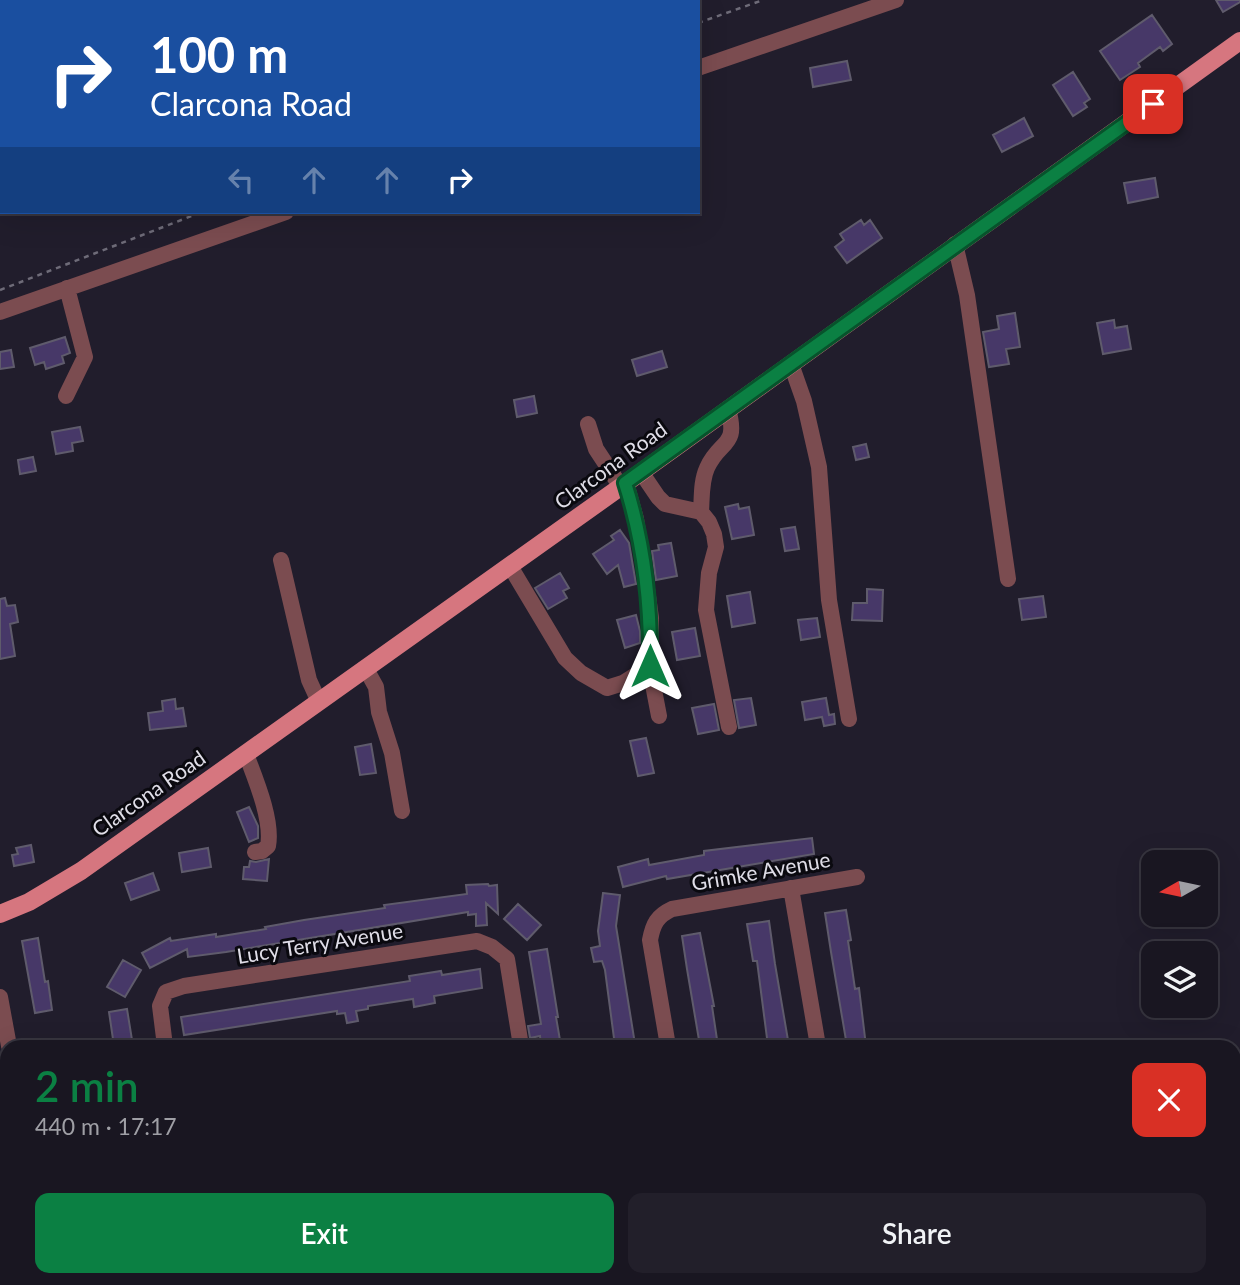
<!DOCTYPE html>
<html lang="en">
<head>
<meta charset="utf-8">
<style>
	:root { --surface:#191621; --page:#221f2a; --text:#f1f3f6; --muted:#9f9fa5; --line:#37353f; --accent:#0b8043 }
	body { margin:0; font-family:Lato,sans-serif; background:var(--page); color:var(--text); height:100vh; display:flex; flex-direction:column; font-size:26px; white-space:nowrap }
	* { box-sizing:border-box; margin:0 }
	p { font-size:23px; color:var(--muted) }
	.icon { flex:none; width:38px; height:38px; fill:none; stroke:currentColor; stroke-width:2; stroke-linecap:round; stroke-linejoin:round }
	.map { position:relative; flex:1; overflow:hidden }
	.side { position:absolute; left:0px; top:1040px; width:1241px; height:247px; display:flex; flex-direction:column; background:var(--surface); border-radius:21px 21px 0 0; box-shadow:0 7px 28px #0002,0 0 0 2px var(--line) }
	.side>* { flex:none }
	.banner { position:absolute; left:0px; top:0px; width:700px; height:214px; box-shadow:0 7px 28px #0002,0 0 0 2px var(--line); background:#1a4fa0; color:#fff; overflow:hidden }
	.needle { width:46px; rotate:261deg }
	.controls { position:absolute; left:1141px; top:850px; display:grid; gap:14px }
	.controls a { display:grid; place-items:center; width:77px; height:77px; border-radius:14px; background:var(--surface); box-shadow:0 7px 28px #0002,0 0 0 2px var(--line); font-size:35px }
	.pin { position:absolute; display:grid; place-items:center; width:60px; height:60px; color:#fff; margin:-30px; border-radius:14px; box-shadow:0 4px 10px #0006 }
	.me { position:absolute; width:77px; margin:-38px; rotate:0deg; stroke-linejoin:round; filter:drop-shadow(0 0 5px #0008) }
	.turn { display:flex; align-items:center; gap:24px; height:147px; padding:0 35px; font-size:32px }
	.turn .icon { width:91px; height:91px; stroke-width:2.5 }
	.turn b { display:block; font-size:49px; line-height:60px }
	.lanes { display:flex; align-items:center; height:66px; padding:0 35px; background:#0003; justify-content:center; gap:35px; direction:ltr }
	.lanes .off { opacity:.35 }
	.round { display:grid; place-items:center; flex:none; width:74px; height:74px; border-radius:14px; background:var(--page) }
	.headline { display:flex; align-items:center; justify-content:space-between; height:119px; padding:0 35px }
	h1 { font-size:42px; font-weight:600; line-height:52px; color:var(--accent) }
	.action { display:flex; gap:14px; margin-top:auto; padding:14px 35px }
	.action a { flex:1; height:80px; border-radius:14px; background:var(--accent); color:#fff; font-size:28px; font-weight:600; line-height:80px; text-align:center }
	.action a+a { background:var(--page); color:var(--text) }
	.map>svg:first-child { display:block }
	.building { fill:#473868; stroke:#5f5b6c; stroke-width:2 }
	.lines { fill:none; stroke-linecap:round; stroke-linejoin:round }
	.path { stroke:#6e6b78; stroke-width:2.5; stroke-dasharray:5 5; stroke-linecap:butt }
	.minor { stroke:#7b4c50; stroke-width:16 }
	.major { stroke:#d6767f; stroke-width:18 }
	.route-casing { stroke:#07532c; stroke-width:18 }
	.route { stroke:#0b8043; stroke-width:12 }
	.labels { text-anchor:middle; stroke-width:6; stroke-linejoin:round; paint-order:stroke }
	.street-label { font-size:21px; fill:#e0dee8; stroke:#0a090f }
</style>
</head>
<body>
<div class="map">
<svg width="1240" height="1285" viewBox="0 0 1240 1285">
	<rect width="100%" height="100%" fill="#211d2c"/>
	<path class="building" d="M1216,0H1240V2L1223,12Z
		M1152,15L1172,44L1163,51L1160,47L1138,63L1140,67L1120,80L1100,51Z
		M847,61L851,80L813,87L810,68Z
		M1073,72L1090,99L1084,103L1087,107L1073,116L1053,85Z
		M1024,118L1033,136L1002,152L993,135Z
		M1155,178L1158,197L1128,203L1124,183Z
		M861,220L864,225L870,220L882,238L847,263L835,247L844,240L840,234Z
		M1015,313L1020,347L1006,349L1009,364L989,367L983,332L999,329L997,316Z
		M1114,320L1115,328L1127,326L1131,349L1103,354L1097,323Z
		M65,337L70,353L62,356L64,363L46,369L44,362L35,365L30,348Z
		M11,350L14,367L0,369V352Z
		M662,351L667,367L637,376L632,360Z
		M534,396L537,413L517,417L514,400Z
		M80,427L83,441L72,443L73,451L56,454L52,432Z
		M866,444L869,457L856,460L853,447Z
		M33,457L36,471L20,474L18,460Z
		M738,504L739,509L749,507L754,535L732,539L725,507Z
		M795,527L799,549L785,551L781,529Z
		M620,530L629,543L636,584L624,587L618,565L607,574L593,554L614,540L611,536Z
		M671,543L677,576L656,580L652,551L659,550L658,545Z
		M560,573L569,588L563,591L567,598L548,609L535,588Z
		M867,589L883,590L882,621L852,620L853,603H867Z
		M750,592L755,623L732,627L727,596Z
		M1043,596L1046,617L1022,620L1019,599Z
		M5,598L7,606L15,605L18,622L10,624L15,656L0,659V599Z
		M636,615L640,631V643L625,648L617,620Z
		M817,618L820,637L801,640L798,620Z
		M695,628L700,656L677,660L672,632Z
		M751,698L756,725L739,728L734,700Z
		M826,698L829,715L834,714L835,724L824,726L822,717L805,720L802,702Z
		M175,699L176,709L183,708L186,726L150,730L148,713L163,711L162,701Z
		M714,704L719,730L698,734L692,708Z
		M646,738L654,773L638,776L630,741Z
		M371,744L376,773L360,775L355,747Z
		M249,807L258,826V838L249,842L237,812Z
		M812,838L814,854L667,879L666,876L623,887L618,867L648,859L649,865L704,855V851Z
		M31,845L34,862L14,866L12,855L18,854L16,848Z
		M208,848L211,867L182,872L179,853Z
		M269,859L267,881L243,879L244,867H249L250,861L256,862Z
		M153,873L159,890L131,900L125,883Z
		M488,884L489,886L497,885L498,914L486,903L487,925L476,926V914L468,915V912L226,952L188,957L187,949L150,968L142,953L170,938L171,941L216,934V937L266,929L265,927L304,920L385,908L384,905L467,894L466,885Z
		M603,893L620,895L616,926L635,1044L615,1046L605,970L602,961L594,962L591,948L600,946L598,931Z
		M518,904L541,925L527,940L504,919Z
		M846,910L851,940L848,941L855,989L859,988L866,1046H847L831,952L825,913Z
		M769,921L775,964L789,1046H768L757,961H753L747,924Z
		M700,933L714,1006H712L718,1046H700L687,969L682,936Z
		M38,938L45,982L48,981L52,1010L35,1013L22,941Z
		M547,949L558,1017H556L561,1046H541L540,1036L530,1038L528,1026L541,1024L529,952Z
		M123,960L141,970L125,997L107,987Z
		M480,969L482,988L434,996L435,1003L414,1007L413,999L368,1006V1009L356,1011L358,1021L347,1023L345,1013L337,1014V1011L184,1035L181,1017L410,981L409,976L441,971L442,975Z
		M127,1009L133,1046H114L109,1012Z"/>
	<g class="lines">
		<path class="path" d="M698,23L763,0
			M0,290L202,212"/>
		<path class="minor" d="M148,0V2
			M340,0V2
			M622,0V2
			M698,68L896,0
			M955,244L967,295L1008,579
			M0,312L286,212
			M791,364L804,401L819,467L829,600L849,719
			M66,396L85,357L67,288
			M588,424L596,449L621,487
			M641,472L658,497L665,504L701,512L709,522L714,534L716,547L709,573L706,610L729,727
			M626,483L636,519L646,581L651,618L650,669L659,716
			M701,512C702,497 701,481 707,468C720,439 739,448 728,409
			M281,560L309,680L319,702
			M510,566L565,658L581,673L607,688L623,683L650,666
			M366,669L376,687L379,712L392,753L402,811
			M246,754C255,778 273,820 268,846L262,851L255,852
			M791,888L818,1046
			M0,997L9,1046
			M165,1046L160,1006L166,992L184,986L477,941L492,947L507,959L521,1046
			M668,1046L650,940C653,924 657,916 672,909L857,877
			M49,1279L50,1285
			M203,1279L204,1285
			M708,1279L709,1285
			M857,1279L858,1285
			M240,1285L281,1279"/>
		<path class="major" d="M0,914L29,902L81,871L626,483L1240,41"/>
	</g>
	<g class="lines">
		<defs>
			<path id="route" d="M650,666C651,604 644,543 625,483L1153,104"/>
		</defs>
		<use href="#route" class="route-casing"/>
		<use href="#route" class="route"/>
	</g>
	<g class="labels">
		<g class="street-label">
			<text transform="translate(611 466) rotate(-36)" y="7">Clarcona Road</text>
			<text transform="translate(149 794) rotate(-35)" y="7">Clarcona Road</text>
			<text transform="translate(761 872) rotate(-10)" y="7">Grimke Avenue</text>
			<text transform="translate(320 944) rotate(-9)" y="7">Lucy Terry Avenue</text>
		</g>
	</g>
</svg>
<div class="controls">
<a><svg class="needle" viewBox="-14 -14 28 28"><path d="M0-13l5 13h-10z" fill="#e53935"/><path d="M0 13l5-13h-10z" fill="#9f9fa5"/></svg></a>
<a><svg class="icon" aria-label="layers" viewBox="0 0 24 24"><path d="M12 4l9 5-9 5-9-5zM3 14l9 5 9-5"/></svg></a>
</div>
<div class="pin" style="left:1153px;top:104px;background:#d93025"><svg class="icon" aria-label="arrive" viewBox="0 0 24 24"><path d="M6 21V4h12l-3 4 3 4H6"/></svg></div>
<svg class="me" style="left:650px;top:666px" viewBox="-20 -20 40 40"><path d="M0-17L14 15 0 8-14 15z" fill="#0b8043" stroke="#fff" stroke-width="4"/></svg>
<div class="banner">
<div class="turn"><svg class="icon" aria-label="right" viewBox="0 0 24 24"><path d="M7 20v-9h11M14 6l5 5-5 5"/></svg><div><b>100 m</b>Clarcona Road</div></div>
<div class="lanes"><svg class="icon off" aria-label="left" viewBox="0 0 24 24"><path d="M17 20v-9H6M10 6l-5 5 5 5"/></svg><svg class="icon off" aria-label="ahead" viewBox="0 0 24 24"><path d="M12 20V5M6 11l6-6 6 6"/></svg><svg class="icon off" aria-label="ahead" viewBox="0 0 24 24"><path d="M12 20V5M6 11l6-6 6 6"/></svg><svg class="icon" aria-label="right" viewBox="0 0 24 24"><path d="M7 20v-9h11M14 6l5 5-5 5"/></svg></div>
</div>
<section class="side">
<div class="headline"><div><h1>2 min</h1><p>440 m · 17:17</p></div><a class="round" style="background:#d93025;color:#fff"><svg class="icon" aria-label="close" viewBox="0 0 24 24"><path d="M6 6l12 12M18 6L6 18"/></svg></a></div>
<div class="action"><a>Exit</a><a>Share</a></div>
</section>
</div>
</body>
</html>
